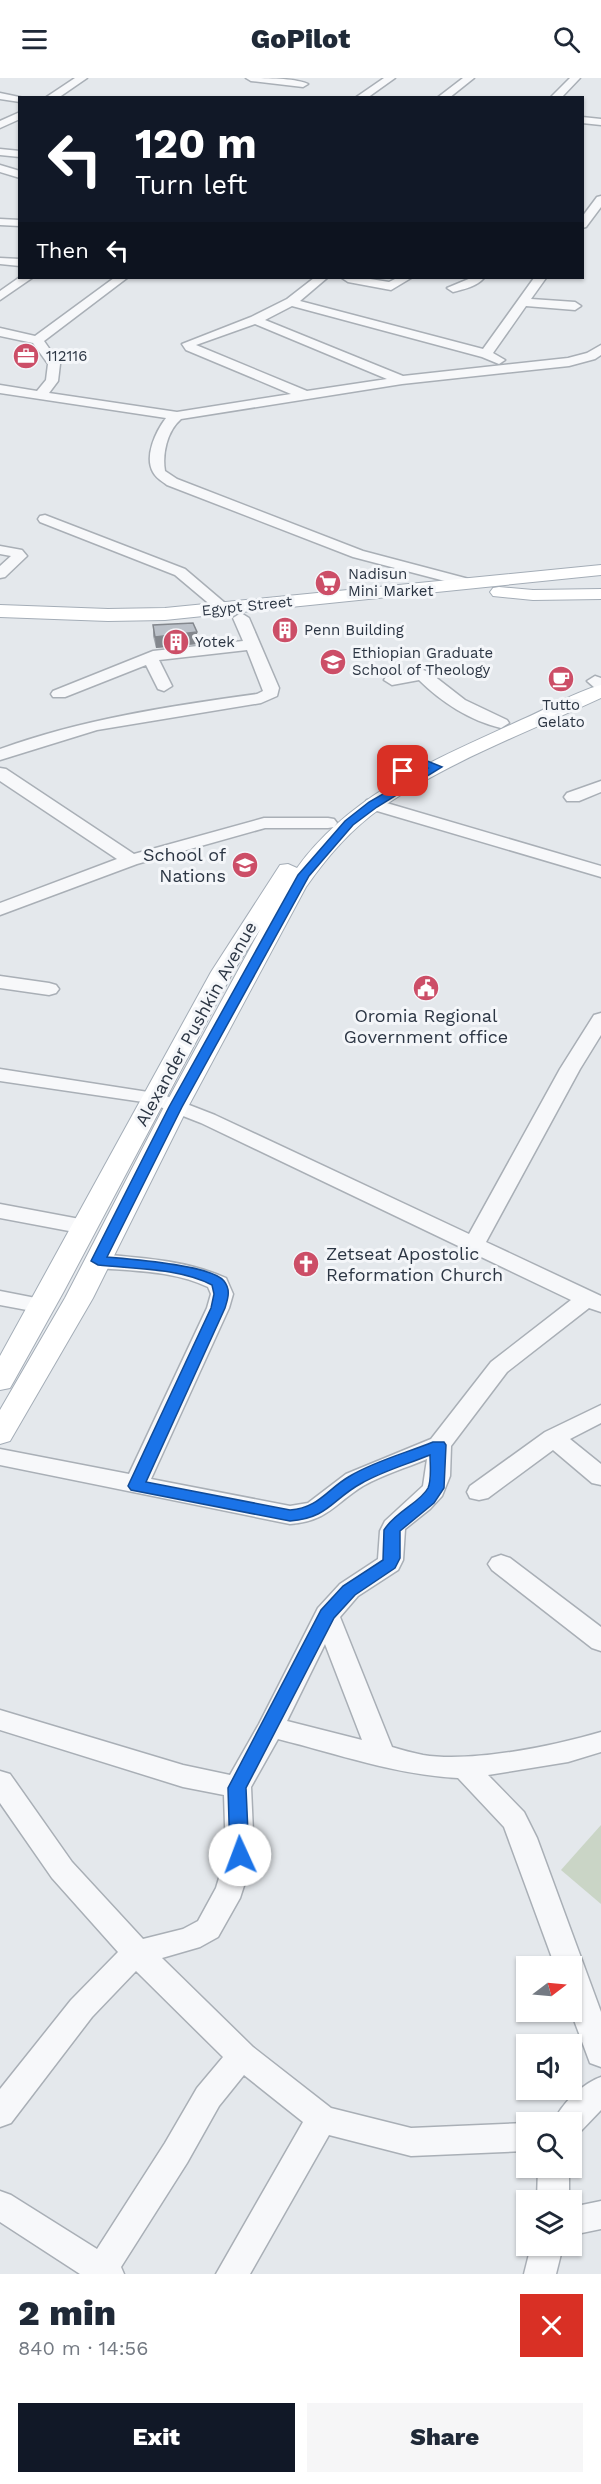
<!DOCTYPE html>
<html lang="en">
<head>
<meta charset="utf-8">
<style>
	:root { --surface:#fff; --page:#f6f6f7; --text:#1f2937; --muted:#747a83; --accent:#111827 }
	body { margin:0; font-family:"Work Sans",sans-serif; background:var(--page); color:var(--text); height:100vh; display:flex; flex-direction:column; font-size:22px; white-space:nowrap }
	* { box-sizing:border-box; margin:0 }
	p { font-size:20px; color:var(--muted) }
	.icon { flex:none; width:33px; height:33px; fill:none; stroke:currentColor; stroke-width:2; stroke-linecap:round; stroke-linejoin:round }
	.map { position:relative; height:2196px; overflow:hidden }
	.details { display:flex; flex-direction:column; background:var(--surface); flex:1 }
	.details>* { flex:none }
	.banner { position:absolute; left:18px; top:18px; width:566px; height:183px; border-radius:0px; box-shadow:0 2px 4px #0004; background:#111827; color:#fff; overflow:hidden }
	.needle { width:39px; rotate:74deg }
	.fabs { position:absolute; left:516px; top:1878px; display:grid; gap:12px }
	.fabs a { display:grid; place-items:center; width:66px; height:66px; border-radius:0px; background:var(--surface); box-shadow:0 2px 4px #0004; font-size:30px }
	.pin { position:absolute; display:grid; place-items:center; width:51px; height:51px; color:#fff; margin:-26px; border-radius:12px; box-shadow:0 3px 9px #0006 }
	.me { position:absolute; width:66px; margin:-33px; rotate:358deg; stroke-linejoin:round; filter:drop-shadow(0 0 4px #0008) }
	.turn { display:flex; align-items:center; gap:21px; height:126px; padding:0 18px; font-size:27px }
	.turn .icon { width:78px; height:78px; stroke-width:2.5 }
	.turn b { display:block; font-size:42px; line-height:51px }
	.then { display:flex; align-items:center; height:57px; padding:0 18px; background:#0003; gap:12px; font-size:22px }
	.round { display:grid; place-items:center; flex:none; width:63px; height:63px; border-radius:0px; background:var(--page) }
	.head { display:flex; align-items:center; justify-content:space-between; height:102px; padding:0 18px }
	h1 { font-size:36px; font-weight:800; line-height:45px }
	.cta { display:flex; gap:12px; margin-top:auto; padding:12px 18px }
	.cta a { flex:1; height:69px; border-radius:0px; background:var(--accent); color:#fff; font-size:24px; font-weight:800; line-height:69px; text-align:center }
	.cta a+a { background:var(--page); color:var(--text) }
	header { display:flex; justify-content:space-between; align-items:center; height:78px; padding:0 18px; background:var(--surface); font-size:27px; font-weight:800 }
	.map>svg:first-child { display:block }
	.green { fill:#cad5c6 }
	.lines { fill:none; stroke-linecap:round; stroke-linejoin:round }
	.minor-casing { stroke:#a9afb6; stroke-width:3 }
	.major-casing { stroke:#a4adb7; stroke-width:2 }
	.minor { fill:#f7f8fa; fill-rule:evenodd }
	.major { fill:#fff; fill-rule:evenodd }
	.wall { fill:#a1a6ad }
	.shaded-wall { fill:#83878d }
	.building { fill:#bbc1c9; stroke:#83878d; stroke-width:1.5 }
	.route { fill:#1a73e8; stroke:#114b97; stroke-width:1.5 }
	.labels { text-anchor:middle; stroke-width:6; stroke-linejoin:round; paint-order:stroke }
	.far-poi-label { font-size:15px; fill:#2c3644; stroke:#f4f6f9; text-anchor:start }
	.far-street-label { font-size:15px; fill:#2c3644; stroke:#f4f6f9 }
	.poi-label { font-size:18px; fill:#2c3644; stroke:#f4f6f9; text-anchor:end }
	.street-label { font-size:18px; fill:#2c3644; stroke:#f4f6f9 }
</style>
</head>
<body>
<header><svg class="icon" aria-label="menu" viewBox="0 0 24 24"><path d="M4 6h16M4 12h16M4 18h16"/></svg>GoPilot<svg class="icon" aria-label="search" viewBox="0 0 24 24"><circle cx="10" cy="10" r="6"/><path d="M15 15l6 6"/></svg></header>
<div class="map">
<svg width="601" height="2196" viewBox="0 0 601 2196">
	<rect width="100%" height="100%" fill="#e4e8ec"/>
	<path class="green" d="M601,1747V1826L561,1792Z"/>
	<g class="lines">
		<defs>
			<path id="minor" d="M75,0H87L58,20H45Z
				M246,0C262,0 296,0 308,6L303,9L251,3Z
				M384,0H395L367,20H355Z
				M463,0H474L449,20H437Z
				M570,0H580L561,20H550Z
				M0,15L24,20H20V24L0,21Z
				M20,34V41L0,50V43Z
				M582,39L601,41V47L582,45Z
				M0,71L20,73V79L0,77Z
				M0,87L20,93V100L0,94Z
				M601,118V129L586,149L582,150V139L597,119Z
				M0,141L20,142V148L0,147Z
				M0,180L20,181V188L0,186Z
				M20,199L32,200L0,222V213Z
				M114,200H127L44,263L60,286L58,303L49,315L177,334L291,316L186,272L182,266L251,239L287,221L314,200H327L300,223L483,271L534,200H546L531,221L575,224L581,228L575,232L526,228L493,275L505,282L499,286L482,279L292,228L265,242L403,298L568,280L587,275L601,267V277L595,281L569,288L402,306L181,341C167,353 162,376 165,393L177,401L363,473L469,501L471,504L464,508L353,479L167,407C162,403 156,400 153,394C144,378 156,353 166,340L0,315V307L37,313L46,302L48,286L33,265L0,258V250L35,258ZM255,246L387,301L307,313L196,267Z
				M342,200H364L389,204L397,200H411L391,212L348,204Z
				M471,200H484C476,209 464,211 453,214L447,210Z
				M45,437L185,491L232,531L224,536L219,534L175,497L40,444L38,441L40,438Z
				M0,468L22,472L27,478L5,499L0,500V488L11,478L0,476Z
				M241,535L249,540L279,610L277,618L261,625L97,652L0,682V671C83,641 170,628 257,616L263,613L247,572L159,582L172,608L164,613L158,611L146,587L65,619H53L51,616L53,613L153,573L243,563L233,540Z
				M423,592L429,594L465,622L507,642L509,645L501,650C471,643 441,624 419,602L392,607L384,602L386,599Z
				M595,598L601,600V612L595,610L587,603Z
				M0,690L6,691L134,776L264,740H328L334,741L337,745L334,749L328,750H265L137,786L0,837V825L117,781L0,703Z
				M601,703V714L579,723H567L564,719L567,715Z
				M373,721L601,788V799L367,730L364,726L367,722Z
				M0,898L49,905L56,907L59,911L56,915L49,917L0,910Z
				M601,935V957L580,991L486,1164L601,1218V1234L589,1230L507,1294L451,1368L450,1398L442,1418L430,1431L405,1451L403,1482L398,1492L358,1518L340,1539L392,1669C402,1672 413,1675 423,1677C471,1685 554,1668 601,1654V1674L568,1684L488,1697L524,1734L537,1760L601,1934V1989L590,1985L571,1934L572,1888H555L504,1749L458,1700C396,1697 338,1676 278,1661L251,1709L254,1777L240,1820L218,1859L200,1869L162,1880L253,1969L331,2030L411,2050L526,2045V2073L411,2078L329,2057L250,2196H216L303,2044L244,1997L219,2028L187,2085L121,2189L124,2196H80L0,2144V2113L11,2117L97,2171L165,2065L197,2010L223,1979L136,1893L92,1939L11,2045L0,2049V2011L71,1922L118,1874L52,1800L0,1725V1693L10,1696L72,1784L143,1861L183,1851L198,1843L216,1810L226,1777L224,1717L183,1709L0,1652V1632L183,1687L230,1697L259,1646L318,1530L340,1506L378,1481L380,1453L385,1443L423,1408L427,1381C406,1390 382,1397 363,1408C334,1426 328,1443 290,1446L0,1387V1371L129,1396L207,1230L211,1216L208,1209C174,1193 136,1193 98,1190L90,1188L87,1183L90,1178L98,1176C142,1180 185,1182 226,1200L233,1216L229,1230L151,1401L290,1428L308,1425L346,1396L431,1361L491,1284L571,1222L201,1045L150,1025L0,1003V991L161,1016L215,1037L469,1156L560,991L594,937ZM325,1566L362,1662L287,1643Z
				M0,1126L85,1142L93,1144L96,1149L93,1154L85,1156L0,1140Z
				M0,1213L51,1223L54,1228L51,1233L43,1235L0,1227Z
				M601,1327V1345L570,1361L601,1386V1407L592,1405L553,1372L488,1420L479,1422L470,1420L467,1414L470,1408L545,1354Z
				M501,1477L510,1480L601,1549V1573L592,1570L492,1492L488,1486L492,1480Z
				M601,1999V2032L580,2054L572,2057V2044H554C560,2027 583,2005 601,1999Z
				M538,2090H569V2122H537Z
				M601,2123V2151L572,2157V2129Z
				M531,2168H563L556,2196H524Z"/>
			<path id="major" d="M601,487V497L165,542L108,543L0,539V527L108,531L165,530Z
				M499,509L533,512L601,511V521L533,522L493,518L490,514L493,510Z
				M601,607V620C530,653 445,685 381,730C351,751 326,780 306,809L188,1029L93,1220L10,1363L0,1366V1332L65,1220L164,1029L261,850L233,894L64,1213L14,1303L10,1310L0,1312V1278L211,894L280,787L288,786L297,790C352,714 439,680 521,642C547,631 574,614 601,607Z"/>
		</defs>
		<use href="#minor" class="minor-casing"/>
		<use href="#major" class="major-casing"/>
		<use href="#minor" class="minor"/>
		<use href="#major" class="major"/>
	</g>
	<path class="wall" d="M153,547L198,566L156,570L153,558Z"/>
	<path class="shaded-wall" d="M197,554L198,566L156,570L155,559Z"/>
	<path class="building" d="M193,545L197,554L155,559L153,547Z"/>
	<path class="route" d="M420,680L442,689L377,729L353,747L309,798L182,1029L107,1179C129,1181 212,1187 224,1203C231,1212 228,1220 225,1230L146,1404L290,1432C319,1430 327,1411 350,1398C375,1383 406,1375 433,1364H444L446,1367L444,1410L434,1425L400,1453V1480L395,1490L355,1517L334,1540L246,1710L249,1777L246,1782L240,1784L233,1782L230,1777L228,1710L321,1532L343,1508L383,1482L384,1452C395,1434 421,1424 428,1410C432,1401 430,1386 430,1377C408,1386 383,1393 362,1405C332,1421 329,1440 290,1443L131,1412L128,1408L211,1230L214,1216L212,1207C179,1190 134,1191 98,1187L91,1183L169,1029L298,797L345,743L369,724L428,690L421,687L403,696L398,693Z"/>
	<defs>
		<symbol id="office-disc" viewBox="-11 -11 22 22"><circle r="9.5" fill="#cc4e67" stroke="#f4f6f9"/><path d="M-6-3h4V-5.5h4V-3h4V5H-6ZM-1-4.5V-3h2v-1.5ZM-6 0V1H6V0Z" fill="#fff"/></symbol>
		<symbol id="supermarket-disc" viewBox="-11 -11 22 22"><circle r="9.5" fill="#cc4e67" stroke="#f4f6f9"/><path d="M-6-5.5h2.5l.6 2H6L4.5 2H-2.5L-4.4-4H-6ZM-1.5 3.2a1.3 1.3 0 1 0 .1 0ZM3 3.2a1.3 1.3 0 1 0 .1 0Z" fill="#fff"/></symbol>
		<symbol id="building-disc" viewBox="-11 -11 22 22"><circle r="9.5" fill="#cc4e67" stroke="#f4f6f9"/><path d="M-4-6H4V6H1V3H-1V6H-4ZM-2.5-4.3h1.7v1.8h-1.7ZM.8-4.3h1.7v1.8H.8ZM-2.5-1h1.7V.8h-1.7ZM.8-1h1.7V.8H.8Z" fill="#fff"/></symbol>
		<symbol id="university-disc" viewBox="-11 -11 22 22"><circle r="9.5" fill="#cc4e67" stroke="#f4f6f9"/><path d="M0-5L7-2L0 1L-7-2ZM-4 1L0 2.5L4 1V4Q0 6-4 4Z" fill="#fff"/></symbol>
		<symbol id="cafe-disc" viewBox="-11 -11 22 22"><circle r="9.5" fill="#cc4e67" stroke="#f4f6f9"/><path d="M-5.5-4.5H6V0H3Q3 3.5 0 3.5H-2.5Q-5.5 3.5-5.5 0ZM3-3.2v2h1.7v-2ZM-6 4.5H4V6H-6Z" fill="#fff"/></symbol>
		<symbol id="school-disc" viewBox="-11 -11 22 22"><circle r="9.5" fill="#cc4e67" stroke="#f4f6f9"/><path d="M0-5L7-2L0 1L-7-2ZM-4 1L0 2.5L4 1V4Q0 6-4 4Z" fill="#fff"/></symbol>
		<symbol id="civic-disc" viewBox="-11 -11 22 22"><circle r="9.5" fill="#cc4e67" stroke="#f4f6f9"/><path d="M-.6-6.5H3V-4.5H.6V-3L4-1V1h2V6H-6V1h2V-1L-.6-3ZM-1.2 2.5V6h2.4V2.5Z" fill="#fff"/></symbol>
		<symbol id="church-disc" viewBox="-11 -11 22 22"><circle r="9.5" fill="#cc4e67" stroke="#f4f6f9"/><path d="M-1.2-6h2.4v3.5h3.3v2.4h-3.3V6h-2.4V-.1h-3.3v-2.4h3.3Z" fill="#fff"/></symbol>
	</defs>
	<g fill-rule="evenodd">
		<use href="#office-disc" x="11" y="263" width="30" height="30"/>
		<use href="#supermarket-disc" x="313" y="490" width="30" height="30"/>
		<use href="#building-disc" x="270" y="537" width="30" height="30"/>
		<use href="#building-disc" x="161" y="549" width="30" height="30"/>
		<use href="#university-disc" x="318" y="569" width="30" height="30"/>
		<use href="#cafe-disc" x="546" y="586" width="30" height="30"/>
		<use href="#school-disc" x="230" y="772" width="30" height="30"/>
		<use href="#civic-disc" x="411" y="895" width="30" height="30"/>
		<use href="#church-disc" x="291" y="1171" width="30" height="30"/>
	</g>
	<g class="labels">
		<g class="far-poi-label">
			<text x="46" y="283">112116</text>
			<text x="348" y="501">Nadisun<tspan x="348" dy="17">Mini Market</tspan></text>
			<text x="304" y="557">Penn Building</text>
			<text x="195" y="569">Yotek</text>
			<text x="352" y="580">Ethiopian Graduate<tspan x="352" dy="17">School of Theology</tspan></text>
			<text x="561" y="632" text-anchor="middle">Tutto<tspan x="561" dy="17">Gelato</tspan></text>
		</g>
		<g class="far-street-label">
			<text transform="translate(247 528) rotate(-6)" y="5">Egypt Street</text>
		</g>
		<g class="poi-label">
			<text x="226" y="783">School of<tspan x="226" dy="21">Nations</tspan></text>
			<text x="426" y="944" text-anchor="middle">Oromia Regional<tspan x="426" dy="21">Government office</tspan></text>
			<text x="326" y="1182" text-anchor="start">Zetseat Apostolic<tspan x="326" dy="21">Reformation Church</tspan></text>
		</g>
		<g class="street-label">
			<text transform="translate(196 946) rotate(-61)" y="6">Alexander Pushkin Avenue</text>
		</g>
	</g>
</svg>
<div class="fabs">
<a><svg class="needle" viewBox="-14 -14 28 28"><path d="M0-13l5 13h-10z" fill="#e53935"/><path d="M0 13l5-13h-10z" fill="#747a83"/></svg></a>
<a><svg class="icon" aria-label="sound" viewBox="0 0 24 24"><path d="M4 9h4l5-4v14l-5-4H4zM17 9q2 3 0 6"/></svg></a>
<a><svg class="icon" aria-label="search" viewBox="0 0 24 24"><circle cx="10" cy="10" r="6"/><path d="M15 15l6 6"/></svg></a>
<a><svg class="icon" aria-label="layers" viewBox="0 0 24 24"><path d="M12 4l9 5-9 5-9-5zM3 14l9 5 9-5"/></svg></a>
</div>
<div class="pin" style="left:403px;top:693px;background:#d93025"><svg class="icon" aria-label="arrive" viewBox="0 0 24 24"><path d="M6 21V4h12l-3 4 3 4H6"/></svg></div>
<svg class="me" style="left:240px;top:1777px" viewBox="-20 -20 40 40"><circle r="19" fill="#fff"/><path d="M0-13L10 11 0 6-10 11z" fill="#1a73e8"/></svg>
<div class="banner">
<div class="turn"><svg class="icon" aria-label="left" viewBox="0 0 24 24"><path d="M17 20v-9H6M10 6l-5 5 5 5"/></svg><div><b>120 m</b>Turn left</div></div>
<div class="then">Then<svg class="icon" aria-label="left" viewBox="0 0 24 24"><path d="M17 20v-9H6M10 6l-5 5 5 5"/></svg></div>
</div>
</div>
<section class="details">
<div class="head"><div><h1>2 min</h1><p>840 m · 14:56</p></div><a class="round" style="background:#d93025;color:#fff"><svg class="icon" aria-label="close" viewBox="0 0 24 24"><path d="M6 6l12 12M18 6L6 18"/></svg></a></div>
<div class="cta"><a>Exit</a><a>Share</a></div>
</section>
</body>
</html>
